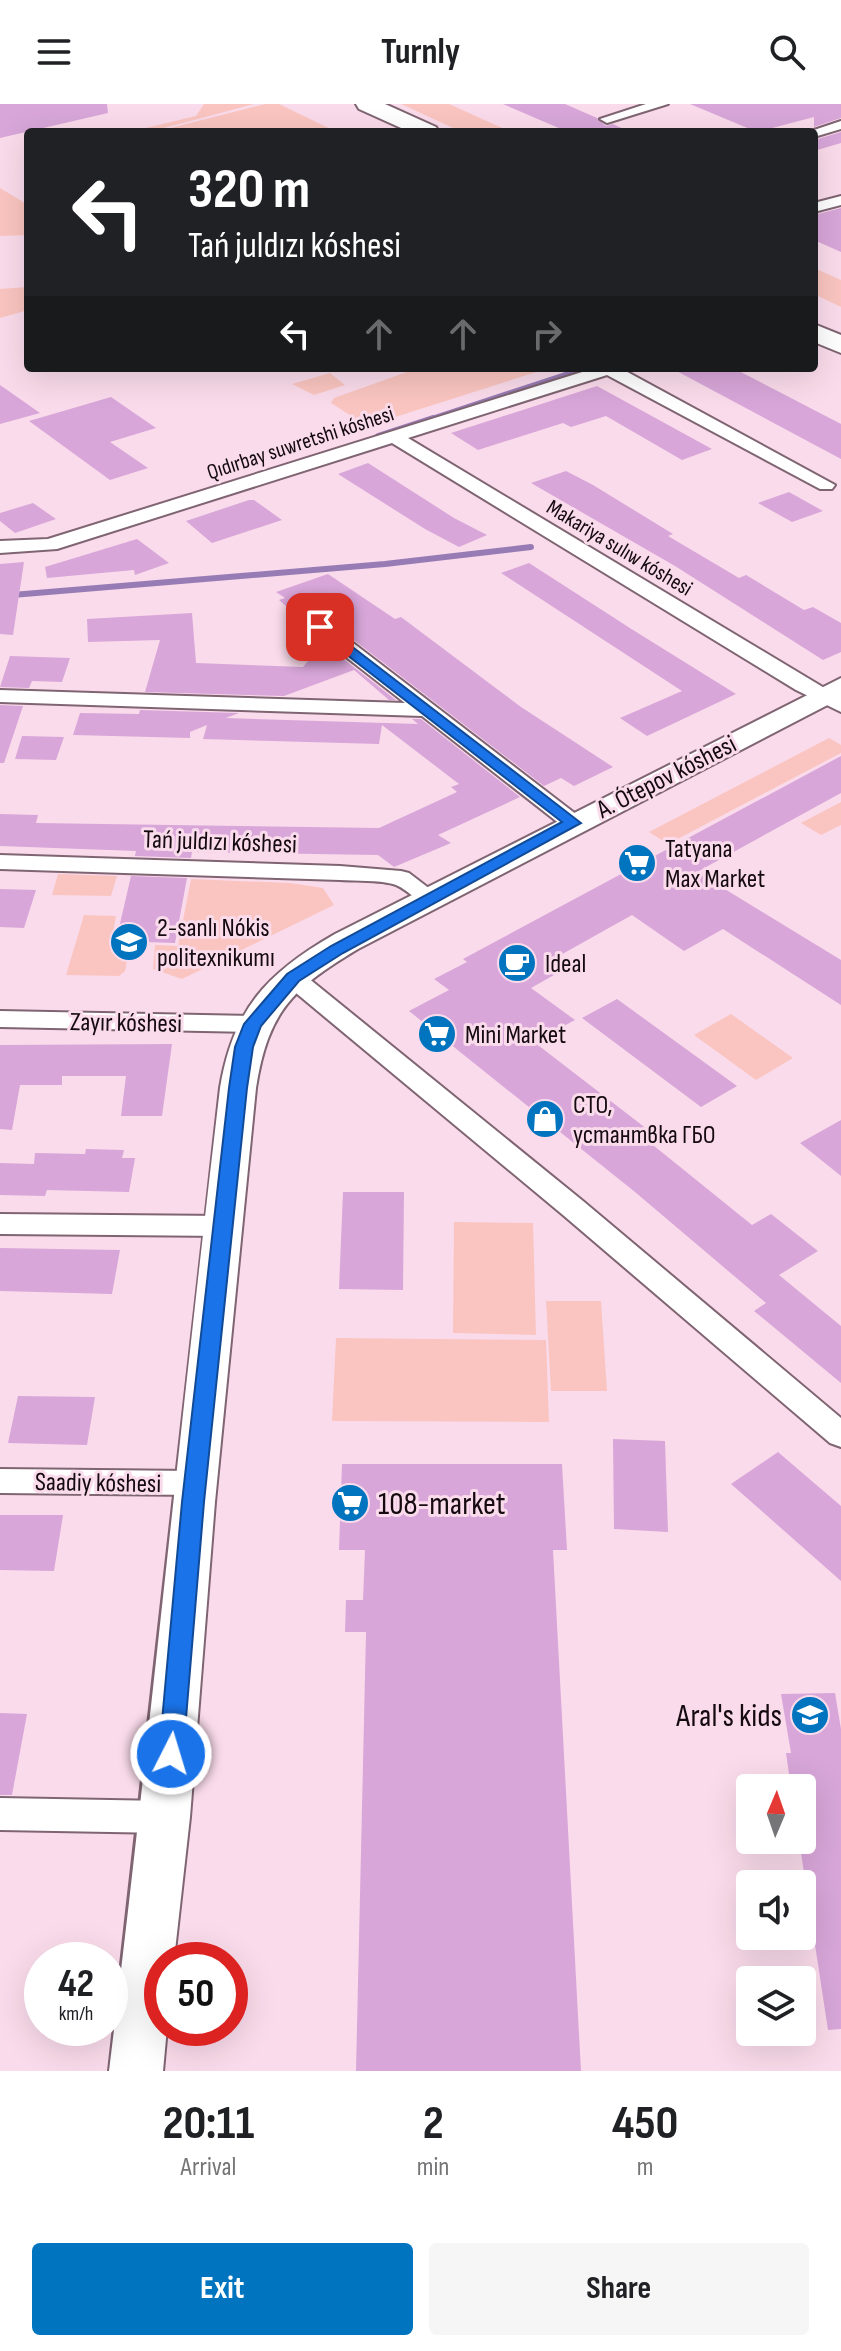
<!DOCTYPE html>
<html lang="en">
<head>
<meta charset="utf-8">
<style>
	:root { --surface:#fff; --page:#f6f6f6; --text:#202124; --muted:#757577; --accent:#0074be }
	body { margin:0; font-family:"Sofia Sans Condensed",sans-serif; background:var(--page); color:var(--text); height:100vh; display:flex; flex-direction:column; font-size:30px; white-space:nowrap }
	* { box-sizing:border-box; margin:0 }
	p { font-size:26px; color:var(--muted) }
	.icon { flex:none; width:44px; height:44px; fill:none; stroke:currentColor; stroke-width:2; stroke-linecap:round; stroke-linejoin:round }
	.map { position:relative; height:1967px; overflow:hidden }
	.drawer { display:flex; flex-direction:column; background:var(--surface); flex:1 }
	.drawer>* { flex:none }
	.hud { position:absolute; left:24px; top:24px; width:794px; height:244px; border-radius:8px; box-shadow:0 8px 32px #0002; background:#202124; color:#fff; overflow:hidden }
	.needle { width:52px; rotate:2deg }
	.controls { position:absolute; left:736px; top:1670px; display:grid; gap:16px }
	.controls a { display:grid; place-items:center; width:80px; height:80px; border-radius:8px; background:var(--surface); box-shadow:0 8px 32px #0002; font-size:40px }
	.speed { position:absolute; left:24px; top:1838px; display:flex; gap:16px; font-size:40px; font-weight:700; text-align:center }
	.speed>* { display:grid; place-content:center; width:104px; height:104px; border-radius:50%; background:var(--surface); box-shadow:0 8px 32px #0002; line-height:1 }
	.speed small { font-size:20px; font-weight:400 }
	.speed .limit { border:12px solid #d22; background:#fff; color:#111 }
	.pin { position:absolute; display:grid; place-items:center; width:68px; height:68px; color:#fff; margin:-34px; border-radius:16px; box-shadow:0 4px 12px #0006 }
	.me { position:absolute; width:88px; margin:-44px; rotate:5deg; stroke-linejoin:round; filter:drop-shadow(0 0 6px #0008) }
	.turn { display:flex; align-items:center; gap:28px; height:168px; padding:0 32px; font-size:36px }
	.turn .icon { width:104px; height:104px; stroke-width:2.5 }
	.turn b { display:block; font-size:56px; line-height:68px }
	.lanes { display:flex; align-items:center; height:76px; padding:0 32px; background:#0003; justify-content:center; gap:40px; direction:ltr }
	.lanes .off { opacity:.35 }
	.eta { display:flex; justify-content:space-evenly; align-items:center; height:136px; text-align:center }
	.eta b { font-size:48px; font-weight:700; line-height:56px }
	.action { display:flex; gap:16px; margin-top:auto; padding:16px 32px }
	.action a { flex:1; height:92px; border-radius:8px; background:var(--accent); color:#fff; font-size:32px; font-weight:700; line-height:92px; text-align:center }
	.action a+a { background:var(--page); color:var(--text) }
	header { display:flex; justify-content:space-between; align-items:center; height:104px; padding:0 32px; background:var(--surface); font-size:36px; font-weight:700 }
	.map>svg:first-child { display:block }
	.green { fill:#fac5c0 }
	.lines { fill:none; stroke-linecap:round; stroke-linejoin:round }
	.stream-far1 { stroke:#977bb4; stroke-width:5 }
	.stream { stroke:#977bb4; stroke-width:6 }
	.building { fill:#d8a6d9 }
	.minor-casing { stroke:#7f6472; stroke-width:4 }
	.secondary-casing { stroke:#7f6472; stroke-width:4 }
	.primary-casing { stroke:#7f6472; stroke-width:4 }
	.minor { fill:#fff; fill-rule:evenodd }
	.secondary { fill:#fff; fill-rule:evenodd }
	.primary { fill:#fff; fill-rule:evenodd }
	.route { fill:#1a73e8; stroke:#114b97; stroke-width:2 }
	.labels { text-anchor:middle; stroke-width:6; stroke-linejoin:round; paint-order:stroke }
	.far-street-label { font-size:22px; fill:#140a0f; stroke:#fadbeb }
	.street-label { font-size:26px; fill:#140a0f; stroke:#fadbeb }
	.poi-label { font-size:26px; fill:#140a0f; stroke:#fadbeb; text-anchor:start }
	.near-poi-label { font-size:32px; fill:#140a0f; stroke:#fadbeb; text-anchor:start }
</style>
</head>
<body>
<header><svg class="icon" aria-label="menu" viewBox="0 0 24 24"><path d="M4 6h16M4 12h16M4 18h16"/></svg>Turnly<svg class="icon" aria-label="search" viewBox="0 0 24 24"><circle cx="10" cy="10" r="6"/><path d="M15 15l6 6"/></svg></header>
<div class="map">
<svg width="841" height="1967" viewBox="0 0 841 1967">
	<rect width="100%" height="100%" fill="#fadbeb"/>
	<path class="green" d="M204,0H254L149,28H129L196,12Z
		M265,0H279L337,28H155Z
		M401,0H449L511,28H462Z
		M0,84L28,101V131L0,132Z
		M814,164L841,176V203L814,190Z
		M28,183V206L0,214V185Z
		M418,264H549L367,322L331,299L334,294Z
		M330,269L345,281L314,291L292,280Z
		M829,634L841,641V649L668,740L649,728Z
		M841,698V721L821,731L801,719Z
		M58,770L117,772L111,792L52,791Z
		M191,775L290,779L323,784L334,801L182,875L153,865L155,841L178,842Z
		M84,811L116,812L111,840L130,841L125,867L119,872L66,871Z
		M731,910L793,954L756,976L694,931Z
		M454,1118L533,1119L536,1231L453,1229Z
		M546,1197H601L607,1287H551Z
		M336,1234L546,1236L549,1318L332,1317Z"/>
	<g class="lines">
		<path class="stream-far1" d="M427,316L585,264"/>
		<path class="stream" d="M378,332L433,314
			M0,492L385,460L531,443"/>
	</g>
	<path class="building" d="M0,0H107L108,9L0,34Z
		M503,0H565L597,14L606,22L613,20L630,28H568Z
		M690,0H841V14L814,23V13L757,28Z
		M841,28V39L814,47V36Z
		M841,104V148L814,136V111Z
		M671,264H733L841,320V355Z
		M0,281L40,309L0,320Z
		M597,282L712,345L682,356L606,312L571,323L563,319L478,346L451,329Z
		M111,293L156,324L110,338L148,364L110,376L29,317Z
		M368,359L454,414L487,431L459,443L425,425L338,370Z
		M566,367L593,381L673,430L668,432L739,474L746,471L804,506L813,503L841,519V548L823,556L675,462L531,379Z
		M789,388L823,407L792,418L758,399Z
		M249,396H254L282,416L212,439L186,417Z
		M33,399L56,415L15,429L0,417V409Z
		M137,435L169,459L135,471L134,466L47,474L45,463Z
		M24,458L13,531L0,530V460Z
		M529,459L633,526L736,590L647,632L620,614L682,587L501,469Z
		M328,470L395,515L401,513L521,603L613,663L574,682L561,674L544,682L307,500L296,497L287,503L279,496L285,494L276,488Z
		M192,509L196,559L303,563L323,539L396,596H389L354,566L284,592L145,588L160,536L88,538L87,515Z
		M10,552L70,554L62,578L32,577L29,584L0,583Z
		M0,601L23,602L4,659H0Z
		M140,606L239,609L226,614L418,620L412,615H421L520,693L438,731L451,739L394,763L378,751L192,748L191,754L135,752L136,747L0,742V710L38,711L36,719L379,724L457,688L451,683L459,680L382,621L379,640L203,635L207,621L190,628V634L73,631L80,609L139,610Z
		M22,632L64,633L56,656L15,655Z
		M841,652V689L697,768L841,856V901L723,825L684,847L632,811L557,853L570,862L531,884L575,916L534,938L656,1032L648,1037L752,1121L771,1110L818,1147L779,1171L841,1222V1279L754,1207L766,1199L635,1088L409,907L449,886L434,875L467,858L463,855Z
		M131,772L187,774L175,839L116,837Z
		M0,785L36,786L24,824L0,823Z
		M617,895L737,982L701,1003L582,914Z
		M172,940L162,1012H121L126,972H62V981H20L12,1026L0,1025V941Z
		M841,1016V1072L800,1039Z
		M86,1045L124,1046L122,1054H135L129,1088L47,1086L45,1092L0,1091V1059L34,1060L35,1049L85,1050Z
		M343,1088H404L403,1186L339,1185Z
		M0,1144L120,1146L112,1190L0,1187Z
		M18,1292L95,1293L87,1341L8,1339Z
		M613,1335L665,1337L668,1428L614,1425Z
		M778,1348L841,1402V1477L731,1380Z
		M342,1360H562L567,1446H553L581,1967H356L366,1528H345L346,1496H363L365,1446H339Z
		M0,1411H63L54,1467L0,1466Z
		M835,1589L841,1625V1925L828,1926L799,1736H802V1684H791L786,1649H791L781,1590Z
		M0,1609L27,1610L12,1691H0Z"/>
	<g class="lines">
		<defs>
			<path id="minor" d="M646,0H668L607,19L600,15Z
				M841,17V25L814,33V28H808Z
				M841,92V101L814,108V99Z
				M595,264H620L835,381L832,385H820L607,271L408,334L841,594V608L796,586L392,339L57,445L0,449V437L48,435Z
				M298,500L305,502L581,714L584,719L581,724H565L422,612L0,598V586L405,599L291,510L288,506Z
				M0,751L340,762L401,767L409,769L443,795L439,800C418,805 411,785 393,780C377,776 357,777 340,776L0,765Z
				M293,866L302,869L583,1097L841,1314V1343L830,1339L563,1111L284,879L281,874L284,869Z
				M0,907L253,912L262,914L266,920L262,926L253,928L0,923Z
				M0,1110L225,1112L235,1115L239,1122L235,1129L225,1132L0,1130Z
				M0,1365L195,1367L206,1370L211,1379L206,1388L195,1391L0,1389Z
				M0,1694L165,1697L178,1702L183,1713L178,1724L165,1729L0,1726Z"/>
			<path id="secondary" d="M841,574V594L358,845C293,884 268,907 256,984L215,1398L190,1713L174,1856H162V1924H167L163,1967H109C149,1640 181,1312 220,984C233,905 267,869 335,830Z"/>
			<path id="primary" d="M356,0H385L436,23L439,28H410L359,5Z
				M814,220L841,231V249L814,238Z"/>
		</defs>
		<use href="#minor" class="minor-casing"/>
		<use href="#secondary" class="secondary-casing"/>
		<use href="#primary" class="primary-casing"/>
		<use href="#minor" class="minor"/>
		<use href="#secondary" class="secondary"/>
		<use href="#primary" class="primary"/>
	</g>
	<path class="route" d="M320,518L581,719L343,849L299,877L261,922L253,943L247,984L204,1398L183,1650L180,1658L171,1661L162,1658L159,1650L182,1398L229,984L235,943L244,920L287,870L331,842L562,718L315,526L313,523Z"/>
	<defs>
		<symbol id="supermarket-disc" viewBox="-11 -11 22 22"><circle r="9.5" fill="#0074be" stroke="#fadbeb"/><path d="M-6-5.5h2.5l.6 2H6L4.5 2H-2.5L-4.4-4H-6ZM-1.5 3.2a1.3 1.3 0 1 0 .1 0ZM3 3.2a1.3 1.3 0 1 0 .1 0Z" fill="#fff"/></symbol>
		<symbol id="university-disc" viewBox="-11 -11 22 22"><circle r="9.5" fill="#0074be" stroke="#fadbeb"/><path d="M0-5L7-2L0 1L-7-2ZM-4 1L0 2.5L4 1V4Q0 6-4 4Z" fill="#fff"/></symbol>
		<symbol id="cafe-disc" viewBox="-11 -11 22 22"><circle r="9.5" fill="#0074be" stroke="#fadbeb"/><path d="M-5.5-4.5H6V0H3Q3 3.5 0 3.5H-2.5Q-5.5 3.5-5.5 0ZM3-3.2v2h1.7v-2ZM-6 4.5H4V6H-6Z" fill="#fff"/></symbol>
		<symbol id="shop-disc" viewBox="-11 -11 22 22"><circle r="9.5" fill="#0074be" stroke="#fadbeb"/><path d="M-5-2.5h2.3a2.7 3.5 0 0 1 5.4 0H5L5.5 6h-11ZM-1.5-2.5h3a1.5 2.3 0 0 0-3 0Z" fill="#fff"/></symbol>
		<symbol id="school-disc" viewBox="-11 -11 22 22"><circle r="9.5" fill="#0074be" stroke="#fadbeb"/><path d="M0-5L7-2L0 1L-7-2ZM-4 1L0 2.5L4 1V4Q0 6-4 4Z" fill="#fff"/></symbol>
	</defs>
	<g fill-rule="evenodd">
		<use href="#supermarket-disc" x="615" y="737" width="44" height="44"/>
		<use href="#university-disc" x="107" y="816" width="44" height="44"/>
		<use href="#cafe-disc" x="495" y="837" width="44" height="44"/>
		<use href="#supermarket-disc" x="415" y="908" width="44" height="44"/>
		<use href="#shop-disc" x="523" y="993" width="44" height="44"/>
		<use href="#supermarket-disc" x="328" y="1377" width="44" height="44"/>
		<use href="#school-disc" x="788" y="1589" width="44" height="44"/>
	</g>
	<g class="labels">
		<g class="far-street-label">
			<text transform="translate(300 338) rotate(-18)" y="8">Qıdırbay suwretshi kóshesi</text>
			<text transform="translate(620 443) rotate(31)" y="8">Makariya sulıw kóshesi</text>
		</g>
		<g class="street-label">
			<text transform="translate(666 672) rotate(-27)" y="9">A. Ótepov kóshesi</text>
			<text transform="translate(220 737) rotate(2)" y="9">Tań juldızı kóshesi</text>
			<text transform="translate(126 918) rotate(1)" y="9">Zayır kóshesi</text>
			<text transform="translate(98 1378) rotate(1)" y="9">Saadiy kóshesi</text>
		</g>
		<g class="poi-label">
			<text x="665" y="753">Tatyana<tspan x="665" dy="30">Max Market</tspan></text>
			<text x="157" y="832">2-sanlı Nókis<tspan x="157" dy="30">politexnikumı</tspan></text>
			<text x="545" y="868">Ideal</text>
			<text x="465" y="939">Mini Market</text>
			<text x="573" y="1009">СТО,<tspan x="573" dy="30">устантвка ГБО</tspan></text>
		</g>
		<g class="near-poi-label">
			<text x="378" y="1410">108-market</text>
			<text x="782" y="1622" text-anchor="end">Aral's kids</text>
		</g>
	</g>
</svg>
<div class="controls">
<a><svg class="needle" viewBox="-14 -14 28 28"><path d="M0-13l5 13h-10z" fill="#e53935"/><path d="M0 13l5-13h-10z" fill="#757577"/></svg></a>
<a><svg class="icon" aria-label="sound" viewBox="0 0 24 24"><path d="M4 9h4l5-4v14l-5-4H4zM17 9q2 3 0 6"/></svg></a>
<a><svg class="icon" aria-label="layers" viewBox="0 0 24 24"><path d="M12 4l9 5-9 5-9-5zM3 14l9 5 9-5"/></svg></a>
</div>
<div class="speed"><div>42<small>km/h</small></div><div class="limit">50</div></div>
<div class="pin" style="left:320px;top:523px;background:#d93025"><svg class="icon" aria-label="arrive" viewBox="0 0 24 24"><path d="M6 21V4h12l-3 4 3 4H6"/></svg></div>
<svg class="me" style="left:171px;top:1650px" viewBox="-20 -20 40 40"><circle r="17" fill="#1a73e8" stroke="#fff" stroke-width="3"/><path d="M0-11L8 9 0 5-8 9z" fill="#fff"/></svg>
<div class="hud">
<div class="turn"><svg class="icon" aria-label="left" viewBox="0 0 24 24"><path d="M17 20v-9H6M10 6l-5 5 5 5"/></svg><div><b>320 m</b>Tań juldızı kóshesi</div></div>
<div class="lanes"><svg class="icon" aria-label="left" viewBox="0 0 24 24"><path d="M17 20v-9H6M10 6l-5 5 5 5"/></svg><svg class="icon off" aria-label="ahead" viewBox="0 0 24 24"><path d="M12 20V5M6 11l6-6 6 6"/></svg><svg class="icon off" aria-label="ahead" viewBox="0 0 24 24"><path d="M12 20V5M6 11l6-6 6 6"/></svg><svg class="icon off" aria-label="right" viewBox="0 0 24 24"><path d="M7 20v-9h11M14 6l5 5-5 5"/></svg></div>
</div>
</div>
<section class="drawer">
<div class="eta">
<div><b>20:11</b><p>Arrival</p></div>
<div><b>2</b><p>min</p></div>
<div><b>450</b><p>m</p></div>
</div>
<div class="action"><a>Exit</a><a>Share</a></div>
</section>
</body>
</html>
